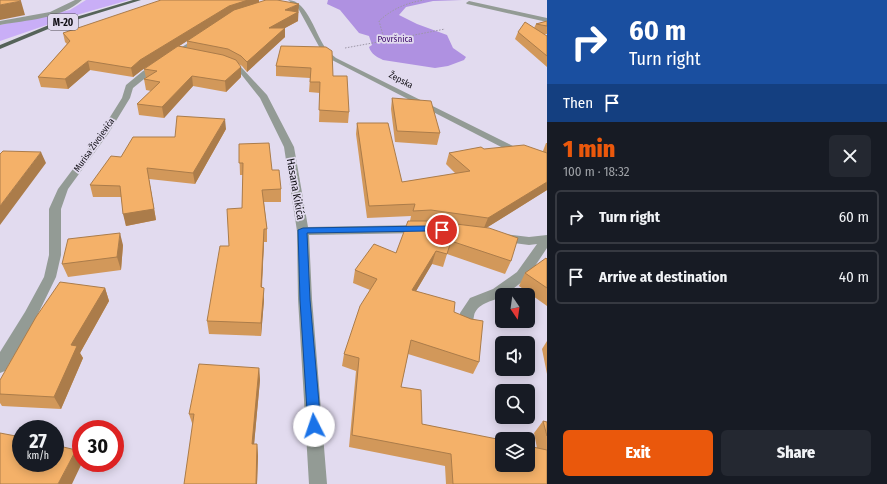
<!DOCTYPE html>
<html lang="en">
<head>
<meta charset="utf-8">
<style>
	:root { --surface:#171b24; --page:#242831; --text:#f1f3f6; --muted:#9ea1a6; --line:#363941; --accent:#ea580c }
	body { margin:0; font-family:"Fira Sans Condensed",sans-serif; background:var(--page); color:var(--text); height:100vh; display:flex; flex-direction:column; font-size:15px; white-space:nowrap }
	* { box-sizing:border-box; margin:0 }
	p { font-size:13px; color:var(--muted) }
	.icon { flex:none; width:22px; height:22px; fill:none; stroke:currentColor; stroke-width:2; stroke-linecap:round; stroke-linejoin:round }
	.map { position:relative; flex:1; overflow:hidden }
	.drawer { display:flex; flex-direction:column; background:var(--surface); width:340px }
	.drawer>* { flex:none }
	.guide { background:#1a4fa0; color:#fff; overflow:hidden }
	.needle { width:26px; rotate:167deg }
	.controls { position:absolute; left:495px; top:288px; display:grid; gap:8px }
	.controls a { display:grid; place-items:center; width:40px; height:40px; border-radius:6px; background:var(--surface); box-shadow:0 2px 10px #0003; font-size:20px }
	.speed { position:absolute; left:12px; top:420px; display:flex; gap:8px; font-size:20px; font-weight:700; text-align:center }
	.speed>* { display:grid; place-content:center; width:52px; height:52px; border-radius:50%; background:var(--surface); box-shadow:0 2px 10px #0003; line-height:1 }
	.speed small { font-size:10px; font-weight:400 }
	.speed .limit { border:6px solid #d22; background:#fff; color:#111 }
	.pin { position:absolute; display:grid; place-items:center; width:34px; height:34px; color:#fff; margin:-17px; border:2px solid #fff; border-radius:50%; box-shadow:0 1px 4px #0007 }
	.me { position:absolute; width:44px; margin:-22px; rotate:356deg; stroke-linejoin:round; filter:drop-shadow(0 0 3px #0008) }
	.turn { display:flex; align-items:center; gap:14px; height:84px; padding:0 16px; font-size:18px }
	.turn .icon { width:52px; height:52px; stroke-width:2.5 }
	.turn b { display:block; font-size:28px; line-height:34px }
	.then { display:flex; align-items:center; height:38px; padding:0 16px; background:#0003; gap:8px; font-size:15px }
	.round { display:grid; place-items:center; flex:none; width:42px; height:42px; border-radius:6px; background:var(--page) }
	.head { display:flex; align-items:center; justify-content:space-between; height:68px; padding:0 16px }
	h1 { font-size:24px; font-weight:800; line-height:30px; color:var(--accent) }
	.action { display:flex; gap:8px; margin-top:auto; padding:8px 16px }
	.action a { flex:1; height:46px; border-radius:6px; background:var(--accent); color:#fff; font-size:16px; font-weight:800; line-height:46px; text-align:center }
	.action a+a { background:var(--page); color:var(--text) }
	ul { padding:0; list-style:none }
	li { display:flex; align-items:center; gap:12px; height:54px; margin:0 8px 6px; padding:0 8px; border:2px solid var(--line); border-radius:6px }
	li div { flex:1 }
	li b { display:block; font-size:15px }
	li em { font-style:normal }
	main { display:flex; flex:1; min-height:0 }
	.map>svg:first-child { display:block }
	.green { fill:#c9aef7 }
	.forest { fill:#af91e1 }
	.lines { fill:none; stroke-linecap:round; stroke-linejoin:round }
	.path { stroke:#9c96a6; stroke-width:1; stroke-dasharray:1.5 1.5; stroke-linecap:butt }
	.minor { fill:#939b95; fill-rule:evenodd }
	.major { fill:#556359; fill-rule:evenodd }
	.wall { fill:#d2985a; fill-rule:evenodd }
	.shaded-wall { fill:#ab7c4a }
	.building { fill:#f4b169; stroke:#ab7c4a }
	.route { fill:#1a73e8; stroke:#114b97 }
	.labels { text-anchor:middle; stroke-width:3.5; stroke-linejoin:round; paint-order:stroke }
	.far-park-label { font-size:9px; fill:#400f6e; stroke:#e2dbef }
	.far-street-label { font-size:9px; fill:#0f0d13; stroke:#e2dbef }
	.shield { fill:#e2dbef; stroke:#4e4b55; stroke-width:1 }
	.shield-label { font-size:10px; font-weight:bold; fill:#0f0d13 }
	.street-label { font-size:11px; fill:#0f0d13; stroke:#e2dbef }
</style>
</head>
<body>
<main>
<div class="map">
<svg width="547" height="484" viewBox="0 0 547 484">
	<rect width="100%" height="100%" fill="#e2dbef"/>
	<path class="green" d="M86,0H129L73,16L0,41V25L70,10Z"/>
	<path class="forest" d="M328,0H462L433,1L406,7L399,15L417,24L447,35L453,48L466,57L464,60L448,66L435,68L383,60C377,57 371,54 369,47L372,45L369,36L359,33L340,10L327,4Z"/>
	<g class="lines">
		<path class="path" d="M389,40L445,29
			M345,48L389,40L383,35L379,21C392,9 406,3 424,0"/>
		<path class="minor" d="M75,0H82C61,19 26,20 0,25V21L50,12Z
			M288,0C308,0 316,37 327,50C329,53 333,55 336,58L519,149L547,158V164L513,153L332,60L322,52L298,8Z
			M469,1L547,18V22L467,4L466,3Z
			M198,37L203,38L149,75L133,88L130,98L108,134L68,189L61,209V255L56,277L35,320L5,371L0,373V352L25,312L44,277L49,255V209L58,189L100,133L122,98L126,85L143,71Z
			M228,60L241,67L267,95L294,147L308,227L421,225L425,226L427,229L425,232L421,233L309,235L312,299L327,484H309L298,299L297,231L284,147L260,98L237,69L226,63V61Z
			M503,234L529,237L547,235V248L527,278L505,295H502V297C492,301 476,304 474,316C473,320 473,324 471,328L466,330L461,328L459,324L460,313L470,298L493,289L517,272L537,244L529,245L499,241L497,238L499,235Z"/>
		<path class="major" d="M133,0H141L53,27L0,49V45L49,25Z"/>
	</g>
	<path class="wall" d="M259,0V2L299,12L298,13V21L285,28V37L247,72L242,66L239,64L241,77L226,92L193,86L164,118L139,115L137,104L151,91L146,90L144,79L146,78L144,69L162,57L142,70L133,77L90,70L68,89L41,87L38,77L67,44L65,42L63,33ZM187,41V48L179,46Z
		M547,21V34H543L547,36V67L515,39L518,32L534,28L536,24Z
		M326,47L333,76L349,112L348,123L319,122L320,93L309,92L310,78L276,76V66Z
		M392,98L440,133L437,145L395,142L391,109Z
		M357,123L402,182L456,174L446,164L449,153L484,149L543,151L546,143H547V190L486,228L511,261L505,274L447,254L443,267L432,264L416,291L454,312L479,362L473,374L408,354L401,387L422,424L537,448L534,433L543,421L547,422V484H446L445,466L349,447L356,371L342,366L344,354L370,290L353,283L355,270L396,253L410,221L411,216L367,218L356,134Z
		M226,129L195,184L149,179L156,220L126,226L121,197H93L90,185L121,157L175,137Z
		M239,144L272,170L281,189V202H264L267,229V242H264L262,288L264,300L261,336L209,334L207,321L242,208L243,175H240Z
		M123,245L121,270L68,277L62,264Z
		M547,259V306L519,286L525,273Z
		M105,288L109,301L80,353L83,358L61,409L2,406L0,403V380Z
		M547,341V374L542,349Z
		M259,368L260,380L254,444H257L258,456L257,484H184L193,426L189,414Z"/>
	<path class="shaded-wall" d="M245,0H259V4L229,14L142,70L133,77L131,68L140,60L229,6Z
		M21,1L25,15L0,20V5Z
		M299,4L298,21L285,28V37L247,72V62L269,28L285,10Z
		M88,61L90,70L68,89L65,79Z
		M241,67V77L226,92L225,81Z
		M192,76L193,86L164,118L162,107Z
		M225,119L226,129L195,184L193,173Z
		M41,152L46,163L0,225V206Z
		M147,168L156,220L126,226L123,214Z
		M547,182V190L483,230L488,218Z
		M264,229V242L261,300V287Z
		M120,233L123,245L121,270L117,257Z
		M436,251L432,264L409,303L412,290Z
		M105,288L109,301L80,353L83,358L61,409L54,397L71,345Z
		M264,288V300L261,336V323Z
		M259,368L260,380L253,456L252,444Z
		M257,444L258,456L257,484H256Z
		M76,450L81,458V463H82L72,484H58Z"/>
	<path class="building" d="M0,0H19L21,1L0,5Z
		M161,0H248L229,6L140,60L131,68L88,61L65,79L38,77L70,41L63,33Z
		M266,0H277L299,4L285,10L298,12L269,28H285L247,62L241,56L228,49L187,41L234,10Z
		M547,21V26L536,24Z
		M525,22L547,36V56L518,32Z
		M178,46L223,55L236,60L241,67L225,81L192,76L162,107L137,104L160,82L144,79L157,71L144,69Z
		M281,46L326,47L332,51L333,76H347L349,112L319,110L320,82H310L311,68L276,66Z
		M392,98L431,101L440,133L397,131Z
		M177,116L225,119L193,173L147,168L154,209L123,214L120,186L90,185L111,156L121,157L133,137H175Z
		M357,123H388L402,182L470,171L449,153L481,147L484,149L524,145L547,153V182L488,218L431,210L413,211L415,204L369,206Z
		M269,143L272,170H279L281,189L262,190L267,229H264L261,287L264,288L261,323L207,321L220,246H229L227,209L242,208L243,163H239V144Z
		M3,151L41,152L0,206V154Z
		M408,221H431L489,228L518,238L511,261L451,241L447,254L436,251L412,290L455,302L454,312L471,319L483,321L479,362L411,340L401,387L421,390L422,424L502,440V465H528V446L547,450V484H453L451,454L352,435L359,358L344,354L360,306L377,279L355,270L374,244L396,253Z
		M120,233L117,257L62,264L68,239Z
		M546,258L547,259V288L525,273Z
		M60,282L105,288L71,345L77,346L54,397L0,394V380L36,317Z
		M199,364L259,368L252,444H257L256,484H184L194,414H189Z
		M543,421L547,422V436Z
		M0,433L21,437V463H55V445L76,450L58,484H0Z"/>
	<path class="route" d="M427,226L442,227L447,230L442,233L427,231L307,233L310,300L321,426L319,431L314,433L310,431L308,426L300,300L298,230L303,228Z"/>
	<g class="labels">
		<g class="far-park-label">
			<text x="395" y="42">Površnica</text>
		</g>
		<g class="far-street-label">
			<text transform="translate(401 80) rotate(27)" y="3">Žepska</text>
			<text transform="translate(94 145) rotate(-55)" y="3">Murisa Živojevića</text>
		</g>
		<rect class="shield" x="48" y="14" width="30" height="16" rx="3"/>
		<g class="shield-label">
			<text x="63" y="26">M-20</text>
		</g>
		<g class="street-label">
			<text transform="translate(296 189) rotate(80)" y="4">Hasana Kikića</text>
		</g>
	</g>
</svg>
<div class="controls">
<a><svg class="needle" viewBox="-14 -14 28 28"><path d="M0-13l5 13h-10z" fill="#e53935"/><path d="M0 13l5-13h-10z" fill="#9ea1a6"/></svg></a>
<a><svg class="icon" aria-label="sound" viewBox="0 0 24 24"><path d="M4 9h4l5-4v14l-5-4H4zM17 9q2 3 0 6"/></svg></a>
<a><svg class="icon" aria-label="search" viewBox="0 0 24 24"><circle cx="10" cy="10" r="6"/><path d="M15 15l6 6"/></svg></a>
<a><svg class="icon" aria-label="layers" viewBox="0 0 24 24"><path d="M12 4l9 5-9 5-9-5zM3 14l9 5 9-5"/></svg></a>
</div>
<div class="speed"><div>27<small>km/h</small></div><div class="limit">30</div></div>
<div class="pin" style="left:442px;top:230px;background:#d93025"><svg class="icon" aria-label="arrive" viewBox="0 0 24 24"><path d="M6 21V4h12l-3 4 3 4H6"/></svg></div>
<svg class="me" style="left:314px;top:426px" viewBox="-20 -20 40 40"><circle r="19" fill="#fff"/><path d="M0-13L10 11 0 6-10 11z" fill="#1a73e8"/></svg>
</div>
<section class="drawer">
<div class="guide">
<div class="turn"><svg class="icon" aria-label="right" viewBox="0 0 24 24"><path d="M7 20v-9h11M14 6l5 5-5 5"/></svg><div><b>60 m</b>Turn right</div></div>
<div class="then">Then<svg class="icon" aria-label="arrive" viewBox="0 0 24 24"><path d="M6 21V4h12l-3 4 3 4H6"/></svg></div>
</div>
<div class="head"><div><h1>1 min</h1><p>100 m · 18:32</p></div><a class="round"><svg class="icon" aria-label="close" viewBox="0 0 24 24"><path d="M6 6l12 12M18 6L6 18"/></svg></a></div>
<ul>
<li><svg class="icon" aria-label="right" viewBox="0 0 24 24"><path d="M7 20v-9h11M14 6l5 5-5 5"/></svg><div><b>Turn right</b></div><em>60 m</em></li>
<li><svg class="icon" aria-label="arrive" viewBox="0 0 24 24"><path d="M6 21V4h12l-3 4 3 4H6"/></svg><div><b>Arrive at destination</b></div><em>40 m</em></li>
</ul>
<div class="action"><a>Exit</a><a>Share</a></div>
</section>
</main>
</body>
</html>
